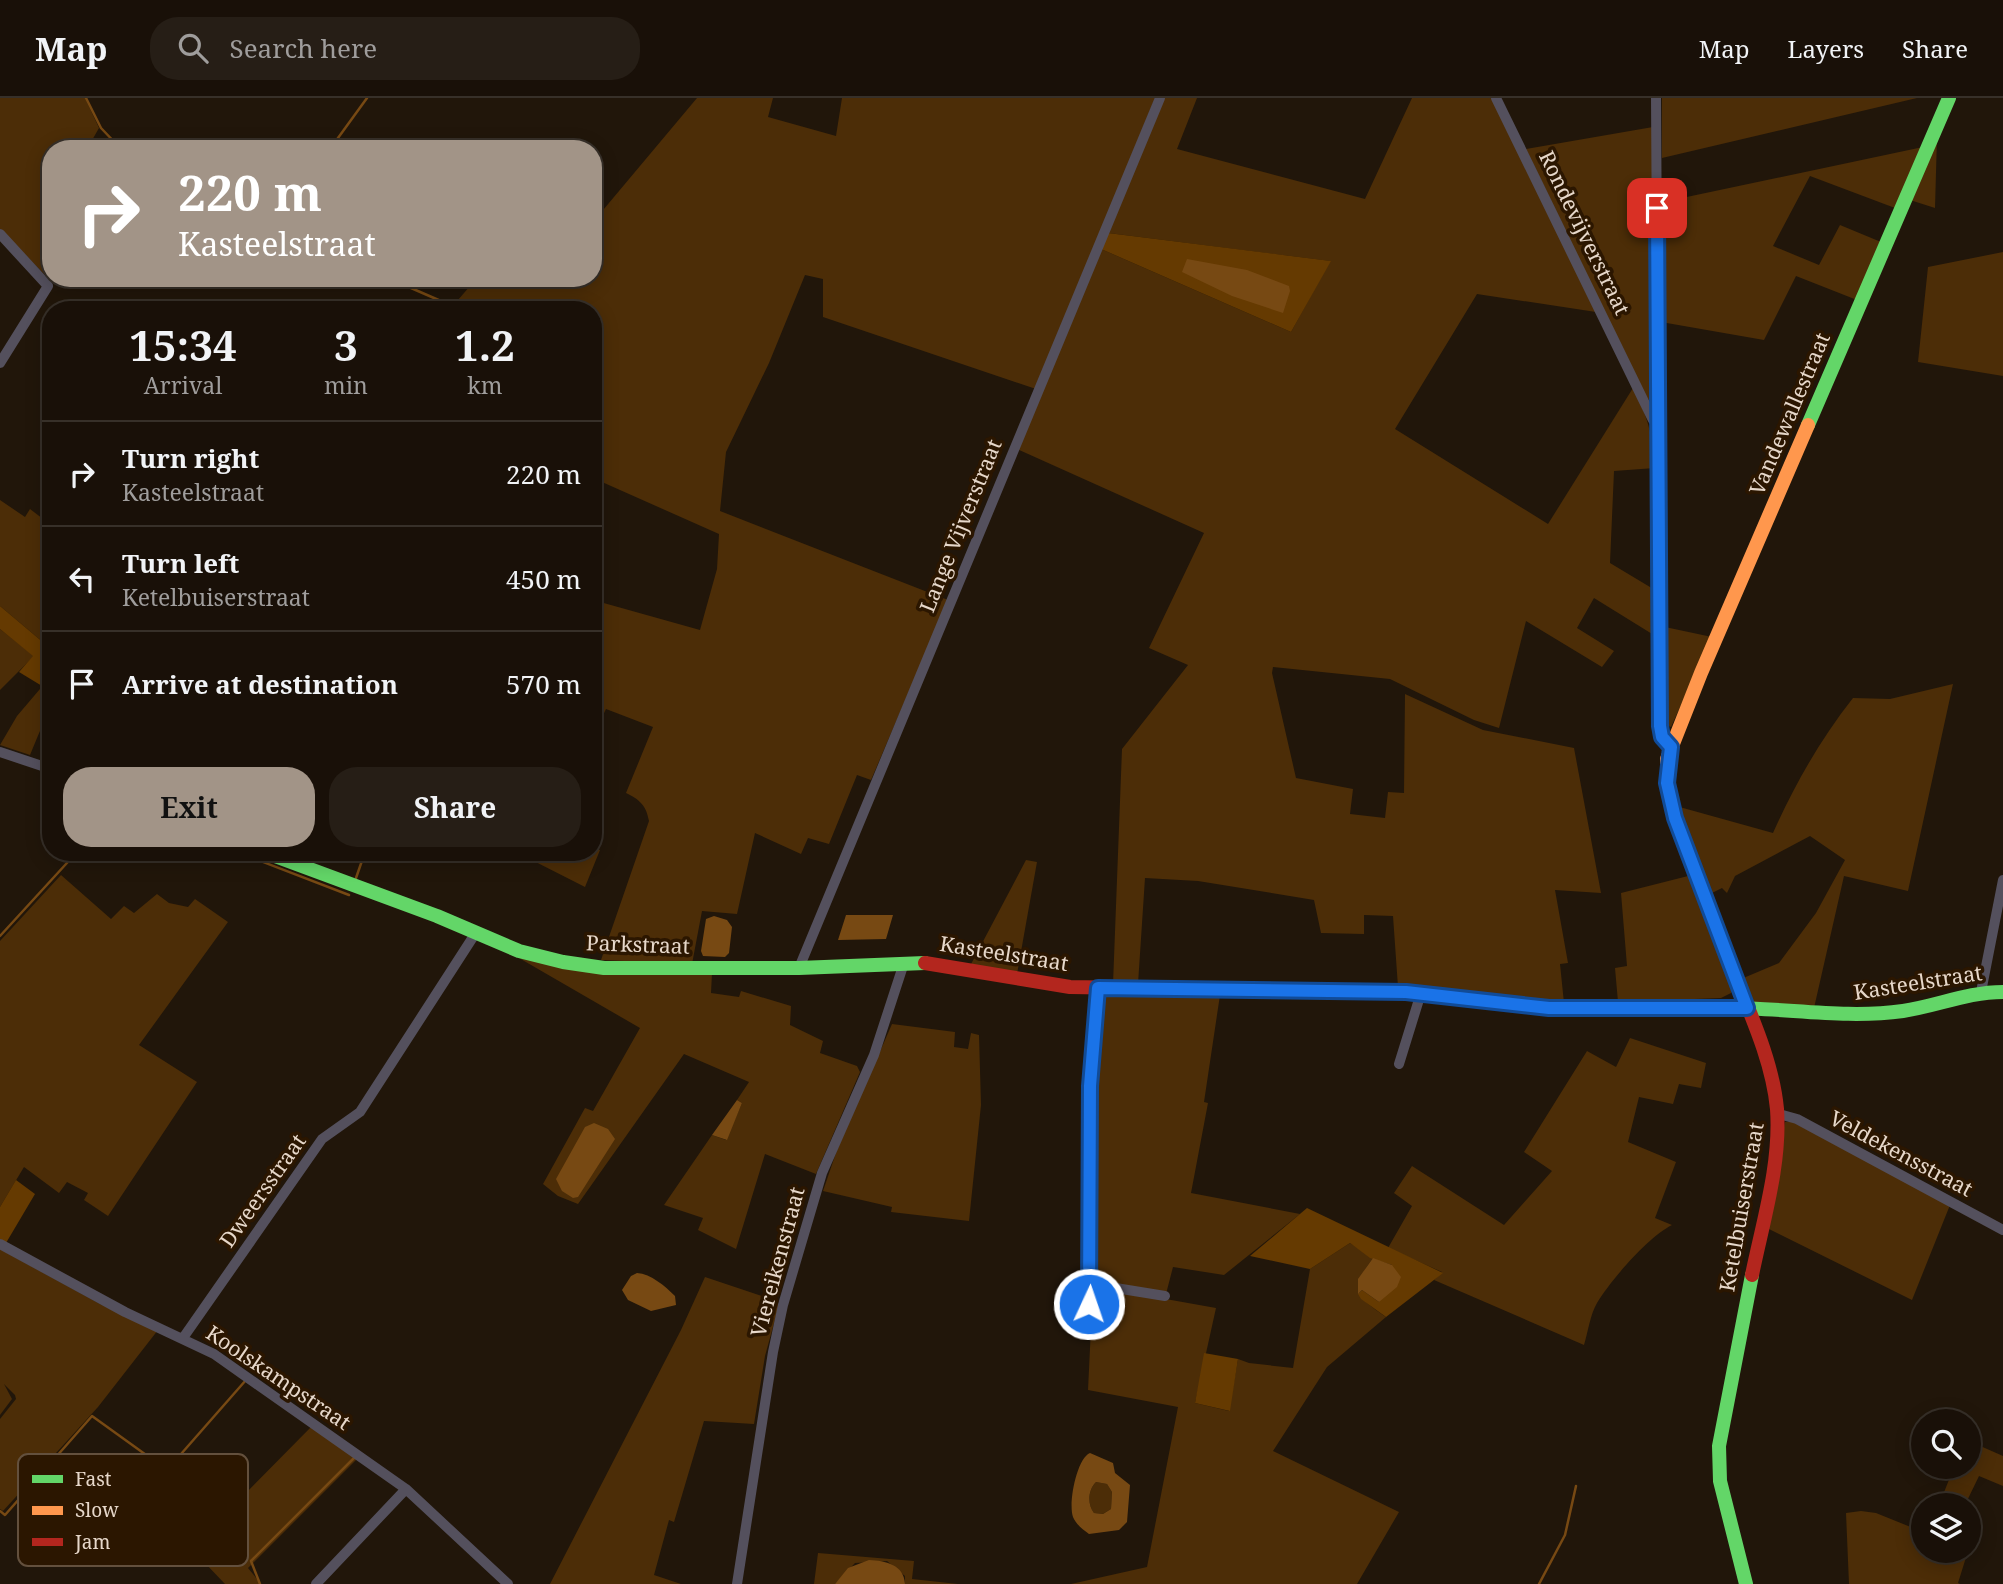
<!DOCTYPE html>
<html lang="en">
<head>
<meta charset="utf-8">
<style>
	:root { --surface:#191008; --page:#261e16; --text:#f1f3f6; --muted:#9f9d9c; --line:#373029; --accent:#a29487 }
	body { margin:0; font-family:"Noto Serif",serif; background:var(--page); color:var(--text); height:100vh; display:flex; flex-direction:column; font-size:26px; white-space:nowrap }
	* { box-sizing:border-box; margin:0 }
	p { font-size:23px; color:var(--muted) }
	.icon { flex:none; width:38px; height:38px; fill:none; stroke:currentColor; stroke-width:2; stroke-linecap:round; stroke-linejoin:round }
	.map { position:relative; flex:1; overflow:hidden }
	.sheet { position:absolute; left:42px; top:203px; width:560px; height:560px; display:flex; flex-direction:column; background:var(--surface); border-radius:28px; box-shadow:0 4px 18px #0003,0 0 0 2px var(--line) }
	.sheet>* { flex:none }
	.guide { position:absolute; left:42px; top:42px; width:560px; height:147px; border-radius:28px; box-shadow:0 4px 18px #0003,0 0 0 2px var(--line); background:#a29487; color:#fff; overflow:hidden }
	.buttons { position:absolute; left:1911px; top:1311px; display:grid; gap:14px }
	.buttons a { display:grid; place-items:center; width:70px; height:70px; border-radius:50%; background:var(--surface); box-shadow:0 4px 18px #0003,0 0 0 2px var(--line); font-size:35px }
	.pin { position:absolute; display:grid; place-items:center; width:60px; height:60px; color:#fff; margin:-30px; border-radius:14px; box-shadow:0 4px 10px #0006 }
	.me { position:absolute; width:77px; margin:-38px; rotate:3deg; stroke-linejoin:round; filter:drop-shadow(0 0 5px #0008) }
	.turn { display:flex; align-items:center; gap:24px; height:147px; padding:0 21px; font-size:32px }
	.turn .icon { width:91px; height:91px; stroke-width:2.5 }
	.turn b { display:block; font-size:49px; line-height:60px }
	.eta { display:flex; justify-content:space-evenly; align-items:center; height:119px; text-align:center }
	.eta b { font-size:42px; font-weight:700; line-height:49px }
	.button { display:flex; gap:14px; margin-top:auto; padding:14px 21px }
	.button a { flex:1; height:80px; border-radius:28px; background:var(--accent); color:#111; font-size:28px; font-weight:700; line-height:80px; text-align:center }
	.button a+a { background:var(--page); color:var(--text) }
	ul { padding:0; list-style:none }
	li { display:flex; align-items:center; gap:21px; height:105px; padding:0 21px; border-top:2px solid var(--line) }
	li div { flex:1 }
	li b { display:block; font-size:26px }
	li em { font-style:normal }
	header { display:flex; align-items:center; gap:42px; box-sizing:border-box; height:98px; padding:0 35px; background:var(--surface); border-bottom:2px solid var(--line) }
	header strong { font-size:33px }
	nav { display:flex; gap:38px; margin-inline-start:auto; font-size:24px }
	.search { width:490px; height:63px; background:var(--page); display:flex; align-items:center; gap:18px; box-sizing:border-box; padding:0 24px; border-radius:28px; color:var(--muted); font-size:26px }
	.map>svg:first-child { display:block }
	.green { fill:#4c2d07 }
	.forest { fill:#653a01 }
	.water { fill:#774913; fill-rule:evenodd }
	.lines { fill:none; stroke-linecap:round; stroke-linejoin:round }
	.stream { stroke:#774913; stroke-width:2.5 }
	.street { stroke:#54505d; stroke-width:10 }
	.fast { stroke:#63d668; stroke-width:14 }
	.slow { stroke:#ff974d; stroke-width:14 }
	.jam { stroke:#b3261e; stroke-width:14 }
	.route-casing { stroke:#114b97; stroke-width:18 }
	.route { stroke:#1a73e8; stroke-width:12 }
	.labels { text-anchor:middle; stroke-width:7; stroke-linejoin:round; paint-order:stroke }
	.street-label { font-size:21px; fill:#e7d8ca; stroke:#2b1600 }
	.key { fill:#2b1600; stroke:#63503d; stroke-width:2 }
	.key-label { font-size:19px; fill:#e7d8ca }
</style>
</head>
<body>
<header>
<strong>Map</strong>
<div class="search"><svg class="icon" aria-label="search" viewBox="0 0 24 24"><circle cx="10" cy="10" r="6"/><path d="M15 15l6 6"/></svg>Search here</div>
<nav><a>Map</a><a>Layers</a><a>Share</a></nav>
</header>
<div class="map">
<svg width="2003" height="1486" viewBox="0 0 2003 1486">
	<rect width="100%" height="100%" fill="#21160a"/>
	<path class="green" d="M0,0H85L99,30L87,51H51V178L49,181L0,131Z
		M697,0H773L768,19L836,38L842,0H1155L1036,291L823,219V181L805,177L769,265L726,354L720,413L948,502L871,682L857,677L829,746L808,740L801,756L755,735L737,816L702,813L692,866L601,862L649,723C646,707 640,702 626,695L653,629L606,611L593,638V502L700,532L717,471L719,436L593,380V212L451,210L477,180H593V124Z
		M1164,0H1197L1177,51L1365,101L1412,0H1492L1596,214L1477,196L1395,331L1548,426L1633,290C1648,320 1653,337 1655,370L1614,373L1610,465L1655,492L1657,539L1594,500L1577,530L1614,553L1602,569L1526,523L1499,630L1474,622L1390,581L1273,569L1272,575L1296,680L1353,691L1350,716L1385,720L1388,694L1404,695L1405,596L1483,632L1574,650L1601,795L1555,792L1568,865L1560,866L1564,905L1398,889L1393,818L1364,817V836L1321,835L1314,802L1198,783L1145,780L1138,886H1113L1122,651L1188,567L1149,550L1204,435L1017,351L1101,151L1291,234L1330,163L1108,135Z
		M1662,0H1917L1662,60Z
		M1653,29L1654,302H1649L1645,297L1526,51Z
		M1937,39L1935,110L1910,102Z
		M1923,49L1895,110L1810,78L1773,148L1819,167L1840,127L1881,144L1857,202L1796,178L1764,242L1661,224L1663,104Z
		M2003,154V278L1918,264L1928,169Z
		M0,402L25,419L30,411L51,427V551L0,508Z
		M1665,529L1712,539L1671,629L1666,627L1664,619Z
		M0,531L34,558L0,592Z
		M51,578V619L42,628L30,657L0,647L17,618Z
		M1953,586L1908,793L1844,778L1814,910L1750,906L1741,881L1779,865L1816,815L1845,762L1810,738L1735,778L1727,795L1722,790L1708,797L1676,708L1773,735C1795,686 1820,642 1853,600L1890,601Z
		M593,749L600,752L585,789L516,754H593Z
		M1026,762L1037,764L1017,876L970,868Z
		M61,777L111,821L124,808L134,815L157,796L169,805L188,809L195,801L228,824L139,947L197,984L108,1118L84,1102L88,1095L67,1084L59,1095L24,1069L0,1109V843Z
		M1692,777L1733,888L1731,895L1721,900L1618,904L1615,870L1627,868L1621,795Z
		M519,860L712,875L711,895L739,899L741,893L791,908L790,927L823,943L820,955L857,968L860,974L816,1076L765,1056L736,1151L698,1132L703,1120L664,1107L712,1037L726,1042L742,1005L737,1002L749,984L684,956L578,1106L558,1098L543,1086L585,1010L593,1013L640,930Z
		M1105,895L1220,897L1204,1004L1208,1005L1191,1095L1300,1116L1224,1177L1173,1169L1166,1196L1096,1184L1093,1178L1092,994L1102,899Z
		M892,926L955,934L954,949L968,951L971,935L979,937L981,1007L969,1123L891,1114L892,1109L823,1093L837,1052Z
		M1630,940L1706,965L1701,990L1679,986L1673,1006L1639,999L1628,1044L1676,1064L1655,1120L1672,1127C1648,1139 1611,1182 1597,1205C1590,1217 1588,1234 1584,1247L1434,1182L1442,1174L1388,1150L1412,1108L1394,1095L1412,1068L1504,1127L1552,1073L1524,1054L1587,953L1616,969Z
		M1785,1024H1793L1950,1107L1912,1202L1767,1130Z
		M1350,1145L1373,1160C1349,1193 1355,1197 1386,1219L1327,1269L1273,1353L1399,1414L1357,1486H1071L1147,1469L1178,1309L1088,1292L1093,1188L1216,1210L1195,1305L1229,1313L1238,1261L1249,1265L1293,1270L1310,1171Z
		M0,1151L100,1206L158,1232L98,1309L3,1413L0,1411V1321L16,1301L15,1297L4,1286L12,1301L0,1317Z
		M705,1179L777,1203L779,1207L765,1258L754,1326L704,1323L674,1424L669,1422L654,1477L681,1486H550L681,1232Z
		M311,1329L358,1360L248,1470L261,1486H225L183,1442L230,1396L244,1397Z
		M1969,1343L2003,1358V1388L1979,1378L1965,1407H1939L1954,1369L1969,1368Z
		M1096,1384L1107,1386L1112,1394L1111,1411L1103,1416L1094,1415C1087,1406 1088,1392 1096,1384Z
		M1861,1413L1876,1415L1923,1434V1452L1968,1453L1958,1485L1960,1486H1849L1846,1415Z
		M818,1455L914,1463L912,1481L958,1486H905V1478L887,1463L855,1465L835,1486H814Z"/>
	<path class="forest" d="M1108,135L1331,163L1291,234L1101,151Z
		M0,508L51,551V578L42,588L19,574L33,558L0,531Z
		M16,1082L35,1096L6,1145L0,1141V1109Z
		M1307,1110L1443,1175L1386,1219L1361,1201L1358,1196L1362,1192L1379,1204L1392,1167L1370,1160L1350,1145L1310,1171L1250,1158Z
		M1204,1255L1238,1261L1230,1313L1195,1305Z"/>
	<path class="water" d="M1187,161L1247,172L1289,188L1290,193L1283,215L1232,198L1182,174Z
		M846,817H893L886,841L838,842Z
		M714,818L727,822L732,829L729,855L725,859L703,858L701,853L706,821Z
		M737,1002L742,1005L727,1042L712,1037Z
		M594,1025L608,1031L615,1041L578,1099L573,1100L562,1093L556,1081L585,1029Z
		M1373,1160L1392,1167L1401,1179L1397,1189L1379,1204L1362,1192L1358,1196V1181Z
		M637,1175C651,1176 665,1188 675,1198L676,1207L651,1213L628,1202L622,1192L631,1178Z
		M1090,1355L1113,1365L1115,1375L1130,1387L1127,1424L1119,1432L1089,1436C1082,1431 1076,1426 1073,1419C1068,1405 1077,1360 1090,1355ZM1096,1384L1107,1386L1112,1394L1111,1411L1103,1416L1094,1415C1087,1406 1088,1392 1096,1384Z
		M869,1462C885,1463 904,1466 905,1486H835L848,1470Z"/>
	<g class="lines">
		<path class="stream" d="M86,0L101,30L121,51
			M330,51L367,0
			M388,180L457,210
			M237,754L349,797
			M356,780L365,754
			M0,838L77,754
			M0,1413L5,1417L92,1318L167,1372L246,1282
			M260,1486L251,1463L354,1360
			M1539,1486L1565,1437L1576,1388"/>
		<path class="street" d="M1496,0L1653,322L1657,323
			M1656,0L1660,628L1662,639L1671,649
			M0,136L48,188L0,265
			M0,654L51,671
			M799,870L1160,0
			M1981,894L2003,782
			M1399,966L1421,895
			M1779,1016L1797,1021L2003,1132
			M0,1146L125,1214L214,1256L406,1391L508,1486
			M1091,1186L1165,1198
			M1089,1206L1090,988L1099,890
			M183,1240L322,1041L360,1014L475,836
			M316,1486L406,1391
			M737,1486L773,1254L783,1207L822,1075L874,957L904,865"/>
		<path class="fast" d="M1808,327L1949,0
			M264,754L437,818L519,853L563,864L604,870H799L925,865
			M1730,910C1788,910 1845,921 1903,913C1937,908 1968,894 2003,894
			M1746,1486L1720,1383L1719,1348L1752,1177"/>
		<path class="slow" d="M1725,852L1675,720L1667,685V661L1701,575L1808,327
			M1321,893L1407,894L1549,910H1730"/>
		<path class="jam" d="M1725,852C1744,903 1772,957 1777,1011C1781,1066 1763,1123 1752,1177
			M925,865L1070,889L1321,893"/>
	</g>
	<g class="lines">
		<defs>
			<path id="route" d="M1089,1206L1090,988L1098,890L1406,894L1549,910H1747L1675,720L1667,685L1671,649L1662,639L1660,628L1657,110"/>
		</defs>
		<use href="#route" class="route-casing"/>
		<use href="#route" class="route"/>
	</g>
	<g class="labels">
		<g class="street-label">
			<text transform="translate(1584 135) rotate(64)" y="7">Rondevijverstraat</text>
			<text transform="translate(1790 316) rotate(-67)" y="7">Vandewallestraat</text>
			<text transform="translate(961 428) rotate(-68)" y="7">Lange Vijverstraat</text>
			<text transform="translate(638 847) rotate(2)" y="7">Parkstraat</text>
			<text transform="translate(1004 856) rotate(9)" y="7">Kasteelstraat</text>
			<text transform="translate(1918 885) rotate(-9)" y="7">Kasteelstraat</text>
			<text transform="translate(1901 1056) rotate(28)" y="7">Veldekensstraat</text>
			<text transform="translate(263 1093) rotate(-55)" y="7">Dweersstraat</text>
			<text transform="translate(1742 1109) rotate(-80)" y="7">Ketelbuiserstraat</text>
			<text transform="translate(778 1164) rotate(-75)" y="7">Viereikenstraat</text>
			<text transform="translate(278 1280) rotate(34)" y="7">Koolskampstraat</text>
		</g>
	</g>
	<rect x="18" y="1356" width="230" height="112" rx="10" class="key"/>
	<rect x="32" y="1377" width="31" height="8" fill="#63d668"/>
	<rect x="32" y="1408" width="31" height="9" fill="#ff974d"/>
	<rect x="32" y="1440" width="31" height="8" fill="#b3261e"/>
	<g class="key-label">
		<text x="75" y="1388">Fast</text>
		<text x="75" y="1419">Slow</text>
		<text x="75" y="1451">Jam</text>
	</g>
</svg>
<div class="buttons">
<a><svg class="icon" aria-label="search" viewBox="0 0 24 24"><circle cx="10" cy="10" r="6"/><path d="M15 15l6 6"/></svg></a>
<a><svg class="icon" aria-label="layers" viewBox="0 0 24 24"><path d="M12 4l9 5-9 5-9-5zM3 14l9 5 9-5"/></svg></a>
</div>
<div class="pin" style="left:1657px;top:110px;background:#d93025"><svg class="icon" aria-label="arrive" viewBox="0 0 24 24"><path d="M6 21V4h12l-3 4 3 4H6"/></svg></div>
<svg class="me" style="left:1089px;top:1206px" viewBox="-20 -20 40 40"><circle r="17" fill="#1a73e8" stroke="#fff" stroke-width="3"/><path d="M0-11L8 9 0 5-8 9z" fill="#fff"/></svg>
<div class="guide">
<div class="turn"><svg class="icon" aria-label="right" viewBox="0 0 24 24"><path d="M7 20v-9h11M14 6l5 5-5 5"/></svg><div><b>220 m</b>Kasteelstraat</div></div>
</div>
<section class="sheet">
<div class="eta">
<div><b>15:34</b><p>Arrival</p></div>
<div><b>3</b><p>min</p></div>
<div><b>1.2</b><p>km</p></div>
</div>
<ul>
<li><svg class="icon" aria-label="right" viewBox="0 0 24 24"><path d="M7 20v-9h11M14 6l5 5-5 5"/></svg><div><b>Turn right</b><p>Kasteelstraat</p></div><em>220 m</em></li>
<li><svg class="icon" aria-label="left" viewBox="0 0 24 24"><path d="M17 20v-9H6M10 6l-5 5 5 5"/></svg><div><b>Turn left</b><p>Ketelbuiserstraat</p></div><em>450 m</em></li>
<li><svg class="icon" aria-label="arrive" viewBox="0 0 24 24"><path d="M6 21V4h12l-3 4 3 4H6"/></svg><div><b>Arrive at destination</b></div><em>570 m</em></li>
</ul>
<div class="button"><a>Exit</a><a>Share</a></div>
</section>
</div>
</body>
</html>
